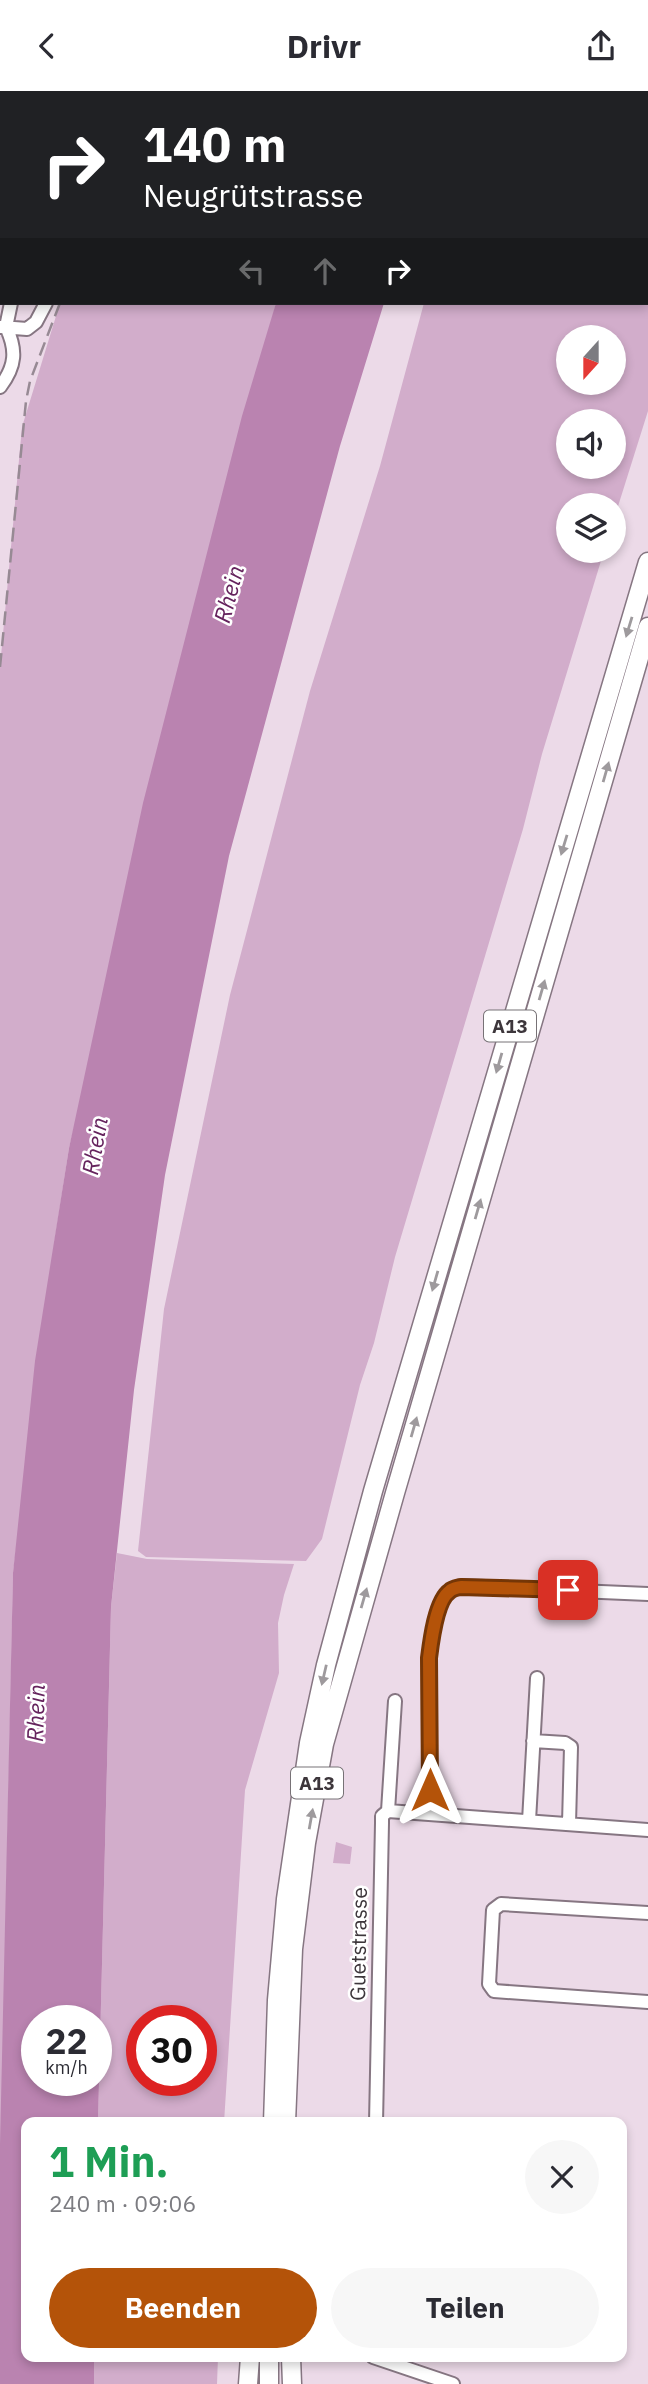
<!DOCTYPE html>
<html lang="de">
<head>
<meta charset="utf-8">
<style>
	:root { --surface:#fff; --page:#f7f7f7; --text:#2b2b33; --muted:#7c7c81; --accent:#b45309 }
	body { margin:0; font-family:"IBM Plex Sans",sans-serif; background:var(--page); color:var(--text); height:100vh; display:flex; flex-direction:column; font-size:26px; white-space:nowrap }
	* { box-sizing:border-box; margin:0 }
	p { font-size:23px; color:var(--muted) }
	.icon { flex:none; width:38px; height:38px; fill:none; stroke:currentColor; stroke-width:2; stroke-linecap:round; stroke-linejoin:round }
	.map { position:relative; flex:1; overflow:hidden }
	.panel { position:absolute; left:21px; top:2026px; width:606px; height:245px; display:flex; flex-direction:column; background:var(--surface); border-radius:14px; box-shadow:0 4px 10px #0003 }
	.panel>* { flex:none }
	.guide { position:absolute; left:0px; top:0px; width:649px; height:214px; box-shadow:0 4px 10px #0003; background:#202124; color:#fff; overflow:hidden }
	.needle { width:46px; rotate:201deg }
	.buttons { position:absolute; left:556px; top:234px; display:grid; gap:14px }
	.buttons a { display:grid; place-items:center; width:70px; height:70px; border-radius:50%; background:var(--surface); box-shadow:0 4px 10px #0003; font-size:35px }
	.speed { position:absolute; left:21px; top:1914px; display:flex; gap:14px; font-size:35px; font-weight:700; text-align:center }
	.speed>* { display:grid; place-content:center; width:91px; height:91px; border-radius:50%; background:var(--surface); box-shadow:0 4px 10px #0003; line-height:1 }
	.speed small { font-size:18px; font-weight:400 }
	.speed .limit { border:10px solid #d22; background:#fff; color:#111 }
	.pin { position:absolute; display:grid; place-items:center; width:60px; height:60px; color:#fff; margin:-30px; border-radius:14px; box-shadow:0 4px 10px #0006 }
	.me { position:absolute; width:77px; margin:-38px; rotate:0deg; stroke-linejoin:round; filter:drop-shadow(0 0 5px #0008) }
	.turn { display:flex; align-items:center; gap:24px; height:147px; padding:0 28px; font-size:32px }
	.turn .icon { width:91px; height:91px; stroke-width:2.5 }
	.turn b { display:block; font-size:49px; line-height:60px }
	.lanes { display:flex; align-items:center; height:66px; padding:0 28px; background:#0003; justify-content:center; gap:35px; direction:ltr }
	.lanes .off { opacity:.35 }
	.round { display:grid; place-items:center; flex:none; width:74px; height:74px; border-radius:37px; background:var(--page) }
	.summary { display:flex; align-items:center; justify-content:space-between; height:119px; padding:0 28px }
	h1 { font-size:42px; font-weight:800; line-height:52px; color:#1e9e55 }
	.primary-button { display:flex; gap:14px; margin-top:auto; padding:14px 28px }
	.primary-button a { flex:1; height:80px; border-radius:42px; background:var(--accent); color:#fff; font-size:28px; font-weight:800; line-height:80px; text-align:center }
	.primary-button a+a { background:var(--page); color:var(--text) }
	header { display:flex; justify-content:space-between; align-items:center; height:91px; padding:0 28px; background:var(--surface); font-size:32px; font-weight:800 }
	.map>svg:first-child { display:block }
	.green { fill:#d2adcb; fill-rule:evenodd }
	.water { fill:#ba83b0; fill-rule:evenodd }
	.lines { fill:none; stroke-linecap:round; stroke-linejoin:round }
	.minor-casing { stroke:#867682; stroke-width:16 }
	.highway-casing { stroke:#867682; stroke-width:21 }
	.minor { stroke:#fff; stroke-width:12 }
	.highway { stroke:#fff; stroke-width:18 }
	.rail { stroke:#978a94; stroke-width:2.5; stroke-dasharray:14 7; stroke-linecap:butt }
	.oneway { fill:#9e9a9d }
	.route-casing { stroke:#753606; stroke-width:18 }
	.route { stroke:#b45309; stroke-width:12 }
	.labels { text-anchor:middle; stroke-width:5; stroke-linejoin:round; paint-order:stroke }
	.shield { fill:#fff; stroke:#777276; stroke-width:2 }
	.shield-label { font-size:19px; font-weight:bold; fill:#3d363b }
	.street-label { font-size:21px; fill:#3d363b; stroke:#fff }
	.water-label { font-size:23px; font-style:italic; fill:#65235d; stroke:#fff }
</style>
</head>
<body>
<header><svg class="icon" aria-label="back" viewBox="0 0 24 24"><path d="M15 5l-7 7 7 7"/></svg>Drivr<svg class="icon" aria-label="share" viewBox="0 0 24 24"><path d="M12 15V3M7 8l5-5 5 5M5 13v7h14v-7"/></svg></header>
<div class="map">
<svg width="648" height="2293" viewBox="0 0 648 2293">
	<rect width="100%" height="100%" fill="#ecdae8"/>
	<path class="green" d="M146,0H339L145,2Z
		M486,0H648V320L614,428V415H569V460H604L542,663L523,738L395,1166L374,1252L360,1294L322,1448L306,1470L146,1466L138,1460L164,1218L230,904L310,600L380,375L424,212H648V2H486ZM569,247H614V292H569ZM569,331H614V376H569Z
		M60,212H276L69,1057L55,1147L13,1482L0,2113V576L22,336Z
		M117,1462L147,1468L294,1473L284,1504L278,1532L279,1582L245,1699L224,2032H98L111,1516ZM142,1930H201V1990H142Z
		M336,1751L352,1756L350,1773L333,1772Z
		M94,2266H218L217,2293H94Z"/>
	<path class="water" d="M339,0H448L339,2Z
		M276,212H384L340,355L229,765L165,1084L134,1299L111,1516L98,2032H26V2266H94V2293H0V2054L13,1482L35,1270L69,1057L143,712L242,325ZM37,1930H96V1990H37Z"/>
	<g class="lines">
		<defs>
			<path id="minor" d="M50,2V0
				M130,2V0
				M1,236L27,238L36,231L46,212
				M6,236L11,212
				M0,296C16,275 17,259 6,236
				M533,1650L565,1652L571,1656L569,1733
				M388,1720L648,1739
				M388,1720L395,1610
				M430,1723L429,1567C431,1551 436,1509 450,1500C451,1498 459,1496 461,1495L648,1503
				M529,1730L537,1587
				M648,1822L501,1813L493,1819L489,1893L494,1900L648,1911
				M376,2032L382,1732V1725L388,1720
				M373,2266L453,2293"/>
			<path id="highway" d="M273,2032L277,1909L286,1808L309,1652L326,1574L373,1400L648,471
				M286,2032L293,1858L306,1752L324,1653L395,1402L648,536
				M291,2266L292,2293
				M248,2293L250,2266
				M269,2293V2266"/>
		</defs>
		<use href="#minor" class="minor-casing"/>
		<use href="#highway" class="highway-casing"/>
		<use href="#minor" class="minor"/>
		<use href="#highway" class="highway"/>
		<path class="rail" d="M145,2V0
			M0,576L26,310L30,290L60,212"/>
	</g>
	<defs><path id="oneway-solid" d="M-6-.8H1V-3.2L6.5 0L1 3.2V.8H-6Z" transform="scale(1.75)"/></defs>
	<g class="oneway">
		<use href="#oneway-solid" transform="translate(629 536) rotate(107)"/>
		<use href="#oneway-solid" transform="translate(606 681) rotate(-74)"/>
		<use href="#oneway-solid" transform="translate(564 754) rotate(107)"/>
		<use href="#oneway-solid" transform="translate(542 899) rotate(-74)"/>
		<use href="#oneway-solid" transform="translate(499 972) rotate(106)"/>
		<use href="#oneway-solid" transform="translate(478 1118) rotate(-74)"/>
		<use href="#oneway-solid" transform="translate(435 1190) rotate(106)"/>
		<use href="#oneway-solid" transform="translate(414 1336) rotate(-74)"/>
		<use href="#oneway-solid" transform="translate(364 1507) rotate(-74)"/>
		<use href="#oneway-solid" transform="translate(324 1584) rotate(103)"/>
		<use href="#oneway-solid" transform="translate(311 1728) rotate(-80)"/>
	</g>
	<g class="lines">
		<defs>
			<path id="route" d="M430,1699L429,1567C431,1551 436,1509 450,1500C451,1498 459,1496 461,1496L568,1499"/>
		</defs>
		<use href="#route" class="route-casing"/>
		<use href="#route" class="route"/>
	</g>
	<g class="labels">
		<g class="shield">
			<rect x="484" y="919.5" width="52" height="31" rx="5"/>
			<rect x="291" y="1676.5" width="52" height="31" rx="5"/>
		</g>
		<g class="shield-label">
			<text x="510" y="942">A13</text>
			<text x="317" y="1699">A13</text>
		</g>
		<g class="street-label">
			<text transform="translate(359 1853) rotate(-89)" y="7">Guetstrasse</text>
		</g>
		<g class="water-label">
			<text transform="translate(229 503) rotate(-75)" y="8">Rhein</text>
			<text transform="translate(95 1055) rotate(-80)" y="8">Rhein</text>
			<text transform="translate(36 1622) rotate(-88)" y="8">Rhein</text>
		</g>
	</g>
</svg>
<div class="buttons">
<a><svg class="needle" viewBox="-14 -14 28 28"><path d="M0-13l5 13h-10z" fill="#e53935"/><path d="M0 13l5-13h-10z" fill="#7c7c81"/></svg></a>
<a><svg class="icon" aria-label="sound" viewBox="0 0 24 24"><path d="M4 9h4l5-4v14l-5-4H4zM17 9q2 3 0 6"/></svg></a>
<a><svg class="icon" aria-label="layers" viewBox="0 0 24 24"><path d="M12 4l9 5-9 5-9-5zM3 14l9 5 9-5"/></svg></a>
</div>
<div class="speed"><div>22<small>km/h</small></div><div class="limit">30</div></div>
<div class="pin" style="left:568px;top:1499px;background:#d93025"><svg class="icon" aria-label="arrive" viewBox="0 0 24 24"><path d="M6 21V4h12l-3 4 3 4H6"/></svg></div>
<svg class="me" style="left:430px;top:1699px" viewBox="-20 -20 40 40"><path d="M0-17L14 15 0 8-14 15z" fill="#b45309" stroke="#fff" stroke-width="4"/></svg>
<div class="guide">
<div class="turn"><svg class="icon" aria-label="right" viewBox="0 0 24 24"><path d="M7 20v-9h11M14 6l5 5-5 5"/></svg><div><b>140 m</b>Neugrütstrasse</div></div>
<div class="lanes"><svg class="icon off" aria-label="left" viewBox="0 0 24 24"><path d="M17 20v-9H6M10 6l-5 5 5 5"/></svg><svg class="icon off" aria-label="ahead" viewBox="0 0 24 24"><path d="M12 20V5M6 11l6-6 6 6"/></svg><svg class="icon" aria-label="right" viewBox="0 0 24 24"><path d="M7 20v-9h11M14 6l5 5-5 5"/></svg></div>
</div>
<section class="panel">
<div class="summary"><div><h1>1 Min.</h1><p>240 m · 09:06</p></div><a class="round"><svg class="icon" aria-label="close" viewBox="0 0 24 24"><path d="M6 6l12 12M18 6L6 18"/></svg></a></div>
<div class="primary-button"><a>Beenden</a><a>Teilen</a></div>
</section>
</div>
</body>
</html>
